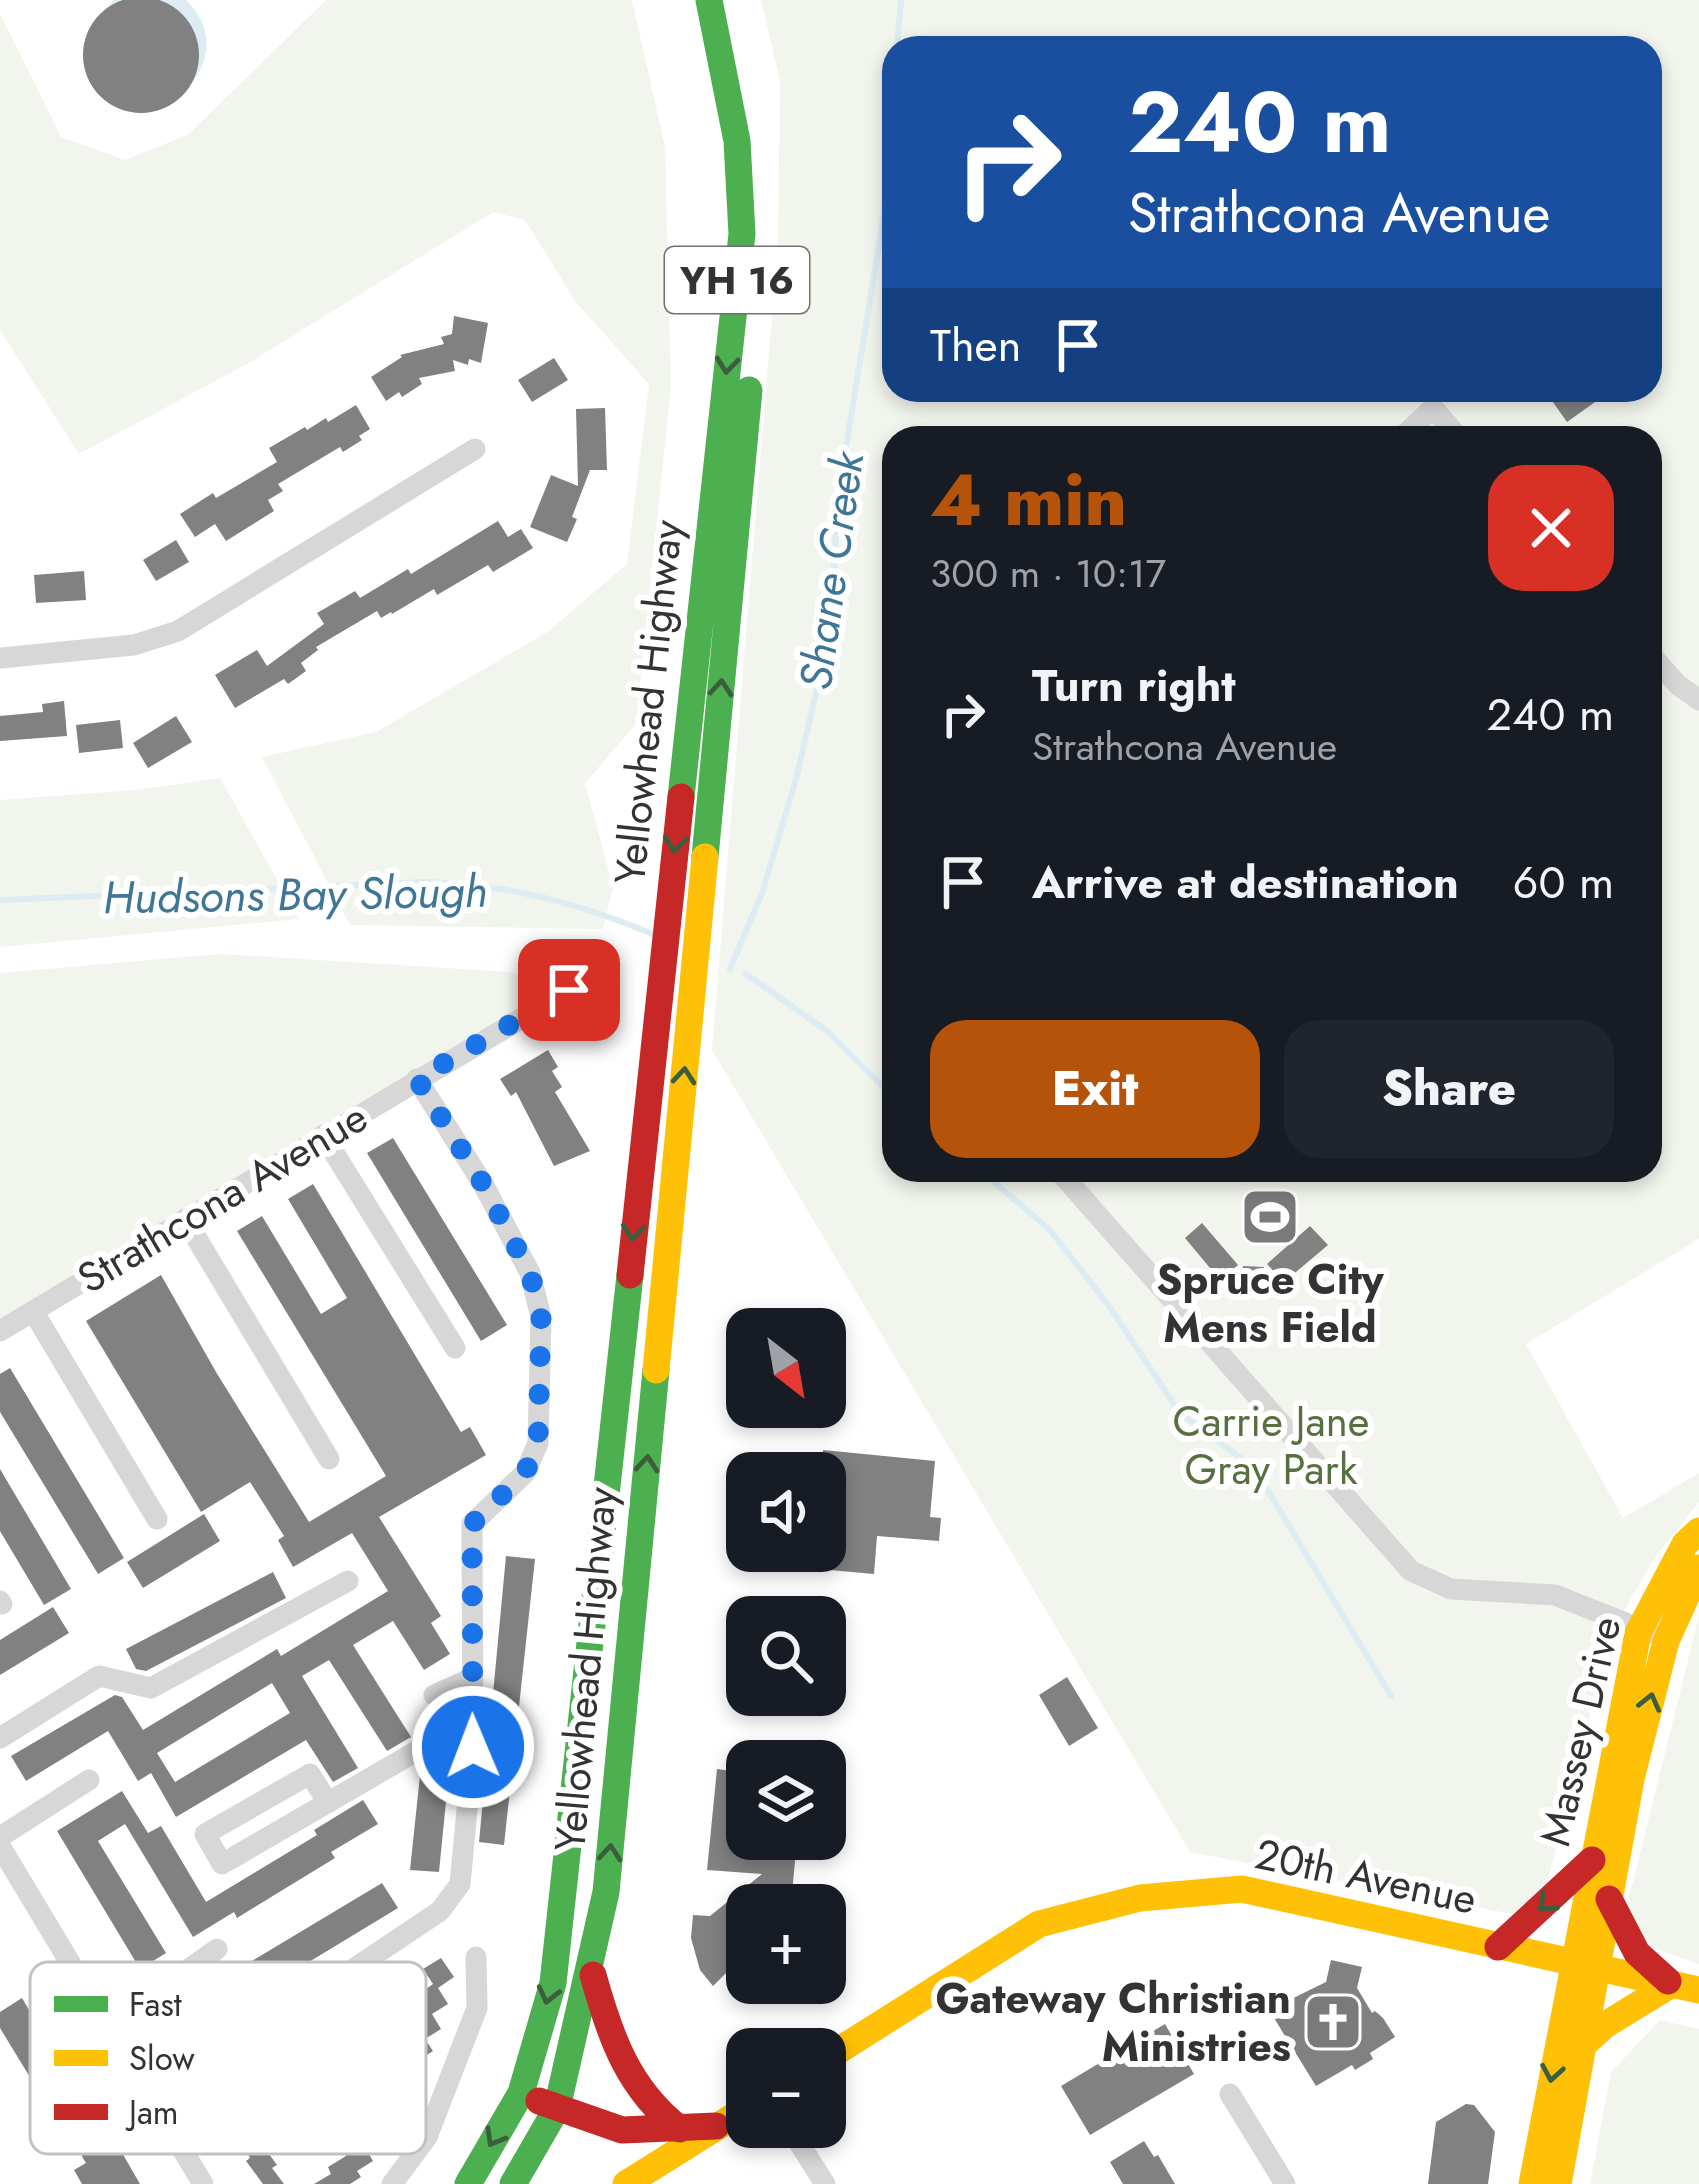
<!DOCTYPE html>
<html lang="en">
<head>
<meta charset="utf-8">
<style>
	:root { --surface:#171b24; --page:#20242c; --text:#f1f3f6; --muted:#9ea1a6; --accent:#b45309 }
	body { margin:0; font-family:Jost,sans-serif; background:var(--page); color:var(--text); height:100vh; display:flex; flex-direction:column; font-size:45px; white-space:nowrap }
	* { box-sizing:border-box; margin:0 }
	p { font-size:39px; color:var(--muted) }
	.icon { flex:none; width:66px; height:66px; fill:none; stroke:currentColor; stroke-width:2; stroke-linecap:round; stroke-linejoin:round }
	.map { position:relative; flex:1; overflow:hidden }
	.sheet { position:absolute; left:882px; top:426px; width:780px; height:756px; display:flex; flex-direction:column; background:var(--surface); border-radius:36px; box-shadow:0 6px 18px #0003 }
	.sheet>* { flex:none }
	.hud { position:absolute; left:882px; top:36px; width:780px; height:366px; border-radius:36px; box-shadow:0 6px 18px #0003; background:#1a4fa0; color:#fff; overflow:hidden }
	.needle { width:78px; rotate:149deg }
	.tools { position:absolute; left:726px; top:1308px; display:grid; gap:24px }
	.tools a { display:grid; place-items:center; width:120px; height:120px; border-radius:24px; background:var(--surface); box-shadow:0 6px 18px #0003; font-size:60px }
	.pin { position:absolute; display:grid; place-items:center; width:102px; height:102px; color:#fff; margin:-51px; border-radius:24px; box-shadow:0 6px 18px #0006 }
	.me { position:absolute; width:132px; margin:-66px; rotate:359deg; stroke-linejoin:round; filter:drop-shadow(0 0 9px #0008) }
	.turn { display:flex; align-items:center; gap:42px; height:252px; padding:0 48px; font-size:54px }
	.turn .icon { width:156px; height:156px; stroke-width:2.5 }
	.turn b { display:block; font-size:84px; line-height:102px }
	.then { display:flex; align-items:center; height:114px; padding:0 48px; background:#0003; gap:24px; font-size:45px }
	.round { display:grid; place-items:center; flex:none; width:126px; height:126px; border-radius:36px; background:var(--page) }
	.head { display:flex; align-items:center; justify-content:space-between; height:204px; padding:0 48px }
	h1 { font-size:72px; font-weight:800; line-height:90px; color:var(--accent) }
	.button { display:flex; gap:24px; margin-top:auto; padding:24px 48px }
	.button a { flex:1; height:138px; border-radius:36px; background:var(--accent); color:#fff; font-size:48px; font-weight:800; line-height:138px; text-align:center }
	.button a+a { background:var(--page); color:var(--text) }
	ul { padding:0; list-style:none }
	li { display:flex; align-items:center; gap:36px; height:168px; padding:0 48px }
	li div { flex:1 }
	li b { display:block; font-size:45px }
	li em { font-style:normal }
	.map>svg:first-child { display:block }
	.green { fill:#f1f5ed; fill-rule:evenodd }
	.water { fill:#ddebf3 }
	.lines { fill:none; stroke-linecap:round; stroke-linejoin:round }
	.stream { stroke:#ddebf3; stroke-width:6 }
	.building { fill:#818181; fill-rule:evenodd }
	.street { stroke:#d7d7d7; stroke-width:21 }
	.fast { stroke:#4caf50; stroke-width:27 }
	.slow { stroke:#ffc107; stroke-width:27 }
	.jam { stroke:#c62828; stroke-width:27 }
	.oneway { stroke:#3c5e3d }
	.route { stroke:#1a73e8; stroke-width:21; stroke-dasharray:0 37.8 }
	.labels { text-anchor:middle; stroke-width:12; stroke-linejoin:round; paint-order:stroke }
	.shield { fill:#fff; stroke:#707070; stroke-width:3 }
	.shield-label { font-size:39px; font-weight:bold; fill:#333 }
	.street-label { font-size:42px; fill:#333; stroke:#fff }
	.poi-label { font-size:42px; font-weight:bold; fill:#333; stroke:#fff }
	.park-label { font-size:42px; fill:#56703f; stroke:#fff }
	.water-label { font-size:45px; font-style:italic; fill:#3f7597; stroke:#fff }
	.key { fill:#fff; stroke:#c2c2c2; stroke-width:3 }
	.key-label { font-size:33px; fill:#333 }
</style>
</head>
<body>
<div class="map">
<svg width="1699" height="2184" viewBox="0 0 1699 2184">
	<rect width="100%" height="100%" fill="#fff"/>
	<path class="green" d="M326,0H632L665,147L671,386L636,724L585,783L613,887L603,929L350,925L262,757L376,732L549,631L627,564L649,384L575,301L525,220L493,212L247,364L79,454L0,330V14L61,137L125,160L189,134Z
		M761,0H1699V1239L1526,1344L1623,1518L1699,1473V1502L1655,1557L1611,1633L1538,1919L1190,1852L712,1050L778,241L780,81ZM894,48H1650V390H894ZM894,438H1650V1170H894Z
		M220,778L299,919L0,947V800L136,790Z
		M220,954L511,972L525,978L539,1001L0,1333V973Z
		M1699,1616V1964L1650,1947L1627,1906Z
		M1660,2020L1699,2029V2184H1590L1611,2072Z"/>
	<path class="water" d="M114,0H186C203,17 211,37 204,60C176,149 41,70 114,0Z"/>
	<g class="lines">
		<path class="stream" d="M897,48L901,0
			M0,900L427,882C506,884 579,903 652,934
			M730,969L762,893L796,779L823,663L832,602L838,497L884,214L894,90
			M746,974L827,1031L894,1098
			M980,1170L1050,1230L1109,1306L1180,1413L1242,1459L1267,1489L1391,1696"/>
	</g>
	<path class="building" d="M83 55a58 58 0 1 1 116 0a58 58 0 1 1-116 0Z
		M454,316L488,323L481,363L469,359L468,365L453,360L455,371L419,378L422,384L402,397L399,392L386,401L371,377L402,357L400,355L444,344L441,337L452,334Z
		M554,358L568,380L532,402L518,380Z
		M1561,390H1612L1567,422L1550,398Z
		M356,405L370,429L359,436L362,440L343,452L340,447L278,484L283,491L268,500L274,511L226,541L215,524L195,537L180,514L213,493L216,498L277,462L269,448L305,427L307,430L326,418L328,422Z
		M605,408L607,470H590L572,517L577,519L567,542L530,527L551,475L578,486L576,409Z
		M498,521L508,537L521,529L533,548L493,572L488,565L437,595L434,589L392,614L391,612L381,618L377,611L316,647L318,650L301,663L306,671L288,684L284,679L235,708L215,675L257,650L267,666L324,624L317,613L355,591L360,598L408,569L411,574Z
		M176,540L189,562L156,581L143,560Z
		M84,571L86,600L36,603L34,575Z
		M64,701L67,736L0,741V716L43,712L42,704Z
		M176,716L192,742L148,768L133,743Z
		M120,720L123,748L79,753L76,725Z
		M548,1050L558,1067L552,1071L562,1087L555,1092L590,1151L554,1166L516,1092L511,1096L500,1079Z
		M393,1138L507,1325L481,1341L367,1153Z
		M313,1184L461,1432L470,1427L486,1455L379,1517L441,1616L431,1623L450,1654L424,1670L393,1621L353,1645L411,1737L387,1751L329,1660L302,1676L358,1768L333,1782L306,1740L176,1817L151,1773L138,1781L108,1731L26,1781L11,1756L115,1695L122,1697L143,1730L277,1649L281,1656L388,1591L352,1533L293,1567L278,1540L284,1536L250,1482L201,1512L86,1321L161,1275L216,1372L309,1522L386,1476L237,1231L262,1216L321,1314L347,1298L288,1199ZM272,1683L290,1713L175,1782L157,1753Z
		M1202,1223L1238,1265L1220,1280L1185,1238Z
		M1310,1226L1328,1245L1284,1282L1267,1264Z
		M1243,1266L1264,1267L1263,1295L1241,1294Z
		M10,1368L124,1558L98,1574L0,1412V1374Z
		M823,1450L935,1461L930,1517L941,1518L939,1541L877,1536L874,1574L807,1568L809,1551H825Z
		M0,1469L71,1589L44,1605L0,1531Z
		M204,1514L220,1541L143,1588L127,1562Z
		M506,1556L535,1559L504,1845L479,1842Z
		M273,1572L286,1598L146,1671L136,1669L126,1649Z
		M53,1607L69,1633L0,1675V1640Z
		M1067,1677L1098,1728L1069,1746L1039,1695Z
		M431,1760L450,1761L439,1872L410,1870L421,1766Z
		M717,1769L747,1773V1839H797L791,1905H747V1971L735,1980L728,1971L713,1986L700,1970L691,1938L693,1915L710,1916L762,1874L707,1870Z
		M122,1791L148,1833L161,1826L206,1902L317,1835L314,1830L363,1800L378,1824L331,1852L335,1858L237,1918L234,1912L193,1937L125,1824L98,1841L166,1953L140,1969L57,1831Z
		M382,1883L398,1908L246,2000L243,1995L180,2032L165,2007L229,1968L232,1973Z
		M441,1958L454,1977L438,1988L448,2004L432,2014L441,2029L425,2039L433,2051L419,2060L426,2070L409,2081L416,2092L400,2102L406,2112L391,2121L396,2130L380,2140L366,2118L381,2109L376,2101L392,2091L386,2081L402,2071L395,2061L410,2052L403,2040L419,2030L411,2017L427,2007L419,1994L433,1984L423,1969Z
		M1331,1960L1362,1967L1357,1988L1372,2013L1375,2011L1383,2018L1395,2037L1370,2053L1373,2059L1355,2070L1352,2065L1316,2086L1269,2010L1326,1982Z
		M22,1998L83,2101L90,2097L140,2184H82L74,2170L86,2163L66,2130L76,2124L58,2094L45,2102L0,2028V2012Z
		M1165,2024L1194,2074L1090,2135L1061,2086Z
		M1466,2104L1474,2105L1495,2132L1488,2184H1428L1436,2122Z
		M252,2113L264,2129L260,2132L271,2147L266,2150L277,2165L272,2168L284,2184H263L246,2161L250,2158L234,2126Z
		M360,2139L373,2161L357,2171L361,2177L350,2184H314L331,2174L328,2167L346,2156L342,2150Z
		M1144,2141L1154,2157L1158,2155L1175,2184H1123L1110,2162Z"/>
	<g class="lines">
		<path class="street" d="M1401,438L1433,408L1459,438
			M1650,654L1678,685L1699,700
			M0,658L134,645L178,631L475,449
			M323,1135L455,1348
			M1058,1170L1411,1571L1451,1589L1555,1595L1651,1633
			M185,1219L329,1459
			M33,1311L157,1519
			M0,1331L569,990
			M0,1601L2,1604
			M434,1695L472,1678
			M0,1738L99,1676L151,1688L348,1581
			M328,1803L310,1774L205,1834L222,1864L427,1745L473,1747
			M0,1837L89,1780
			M0,1846L203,2184
			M108,2026L217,1949
			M141,2081L226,2042L343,1976L440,1911L460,1884L473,1747L472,1524L525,1473L538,1443L541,1317L530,1273L483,1184L417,1079
			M1230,2094L1285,2184
			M789,2127L825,2184
			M169,2128L254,2074
			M392,2184L427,2137L477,2008L476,1957"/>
		<path class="fast" d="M681,797L742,234L737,141L709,0
			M705,857L749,390
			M468,2184L521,2093L553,1983L630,1275
			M513,2184L557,2108L606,1892L656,1370"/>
		<path class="slow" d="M656,1370L705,857
			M1583,2045L1605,2025L1672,1984
			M825,2059L1039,1924L1140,1898L1242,1889L1699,1990
			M626,2184L747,2108
			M1532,2184L1638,1633L1685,1544L1699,1531
			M1558,2184L1631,1779L1666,1641L1699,1568"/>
		<path class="jam" d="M630,1275L681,797
			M1609,1899L1637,1953L1668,1981
			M1498,1947L1592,1860
			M593,1975C610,2036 628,2089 680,2129
			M539,2101L622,2130L716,2126"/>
	</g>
	<defs><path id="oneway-chevron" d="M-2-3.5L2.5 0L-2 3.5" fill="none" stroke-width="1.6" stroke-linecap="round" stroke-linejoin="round" transform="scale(3)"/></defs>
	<g class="oneway">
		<use href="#oneway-chevron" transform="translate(727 365) rotate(96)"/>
		<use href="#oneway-chevron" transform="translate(721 688) rotate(-85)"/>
		<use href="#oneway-chevron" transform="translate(675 844) rotate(96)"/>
		<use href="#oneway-chevron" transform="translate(684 1076) rotate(-85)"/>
		<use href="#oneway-chevron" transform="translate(633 1232) rotate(96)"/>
		<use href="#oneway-chevron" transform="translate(647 1464) rotate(-85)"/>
		<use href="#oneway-chevron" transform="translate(1650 1702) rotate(-76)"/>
		<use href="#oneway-chevron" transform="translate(610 1853) rotate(-85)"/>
		<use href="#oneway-chevron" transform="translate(1546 1904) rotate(139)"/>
		<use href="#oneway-chevron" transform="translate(548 1995) rotate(104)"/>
		<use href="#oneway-chevron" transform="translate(1552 2073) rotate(100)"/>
		<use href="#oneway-chevron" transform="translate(494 2138) rotate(120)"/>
	</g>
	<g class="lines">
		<path class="route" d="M473,1747L472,1524L525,1473L538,1443L541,1317L530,1273L514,1243L483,1184L417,1079L569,990"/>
	</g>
	<defs>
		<symbol id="stadium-square" viewBox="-11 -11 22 22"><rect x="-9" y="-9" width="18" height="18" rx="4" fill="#7a7a7a" stroke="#fff"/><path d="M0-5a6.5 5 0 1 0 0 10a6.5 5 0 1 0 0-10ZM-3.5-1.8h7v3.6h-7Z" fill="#fff"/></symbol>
		<symbol id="church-square" viewBox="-11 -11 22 22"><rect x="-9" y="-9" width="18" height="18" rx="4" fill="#7a7a7a" stroke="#fff"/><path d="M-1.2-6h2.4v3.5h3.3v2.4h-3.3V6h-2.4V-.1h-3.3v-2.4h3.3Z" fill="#fff"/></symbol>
	</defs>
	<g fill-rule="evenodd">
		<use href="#stadium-square" x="1237" y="1184" width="66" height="66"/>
		<use href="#church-square" x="1300" y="1989" width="66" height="66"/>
	</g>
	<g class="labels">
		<rect class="shield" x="665" y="247" width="144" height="66" rx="9"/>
		<g class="shield-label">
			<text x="737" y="294">YH 16</text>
		</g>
		<g class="street-label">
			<text transform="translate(648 702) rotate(-84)" y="15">Yellowhead Highway</text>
			<text transform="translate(222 1197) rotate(-31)" y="15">Strathcona Avenue</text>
			<text transform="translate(585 1669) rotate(-85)" y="15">Yellowhead Highway</text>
			<text transform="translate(1580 1731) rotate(-77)" y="15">Massey Drive</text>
			<text transform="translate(1366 1876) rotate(12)" y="15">20th Avenue</text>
		</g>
		<g class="poi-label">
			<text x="1270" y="1294">Spruce City<tspan x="1270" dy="48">Mens Field</tspan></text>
			<text x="1291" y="2013" text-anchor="end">Gateway Christian<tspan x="1291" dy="48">Ministries</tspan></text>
		</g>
		<g class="park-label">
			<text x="1271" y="1436">Carrie Jane<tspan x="1271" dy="48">Gray Park</tspan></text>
		</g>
		<g class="water-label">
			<text transform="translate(831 571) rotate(-82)" y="16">Shane Creek</text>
			<text transform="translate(295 894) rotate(-1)" y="16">Hudsons Bay Slough</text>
		</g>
	</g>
	<rect x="30" y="1962" width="396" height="192" rx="18" class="key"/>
	<rect x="54" y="1996" width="54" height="16" fill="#4caf50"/>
	<rect x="54" y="2050" width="54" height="16" fill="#ffc107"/>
	<rect x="54" y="2104" width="54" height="16" fill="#c62828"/>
	<g class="key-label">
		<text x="129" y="2016">Fast</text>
		<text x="129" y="2070">Slow</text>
		<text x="129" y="2124">Jam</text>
	</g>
</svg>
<div class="tools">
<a><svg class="needle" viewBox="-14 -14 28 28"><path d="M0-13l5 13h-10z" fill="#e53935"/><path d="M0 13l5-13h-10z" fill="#9ea1a6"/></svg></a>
<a><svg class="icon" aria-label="sound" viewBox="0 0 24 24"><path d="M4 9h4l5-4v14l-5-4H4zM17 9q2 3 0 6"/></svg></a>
<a><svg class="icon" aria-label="search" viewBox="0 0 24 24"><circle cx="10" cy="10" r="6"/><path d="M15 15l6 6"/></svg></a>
<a><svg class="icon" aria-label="layers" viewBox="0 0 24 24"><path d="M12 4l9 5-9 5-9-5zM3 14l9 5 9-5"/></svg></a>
<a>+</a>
<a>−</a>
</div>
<div class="pin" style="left:569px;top:990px;background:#d93025"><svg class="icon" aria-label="arrive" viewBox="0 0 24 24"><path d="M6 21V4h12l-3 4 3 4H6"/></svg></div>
<svg class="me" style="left:473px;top:1747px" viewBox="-20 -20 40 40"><circle r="17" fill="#1a73e8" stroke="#fff" stroke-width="3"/><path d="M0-11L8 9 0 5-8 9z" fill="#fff"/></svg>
<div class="hud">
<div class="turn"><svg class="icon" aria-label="right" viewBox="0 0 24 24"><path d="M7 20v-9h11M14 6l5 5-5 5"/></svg><div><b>240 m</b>Strathcona Avenue</div></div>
<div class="then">Then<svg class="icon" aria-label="arrive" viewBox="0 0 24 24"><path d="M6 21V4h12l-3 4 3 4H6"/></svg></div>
</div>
<section class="sheet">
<div class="head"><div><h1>4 min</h1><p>300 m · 10:17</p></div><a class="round" style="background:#d93025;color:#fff"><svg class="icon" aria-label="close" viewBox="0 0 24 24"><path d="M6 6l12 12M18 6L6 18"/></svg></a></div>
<ul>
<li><svg class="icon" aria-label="right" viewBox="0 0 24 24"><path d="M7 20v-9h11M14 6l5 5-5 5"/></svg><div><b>Turn right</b><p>Strathcona Avenue</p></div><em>240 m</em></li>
<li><svg class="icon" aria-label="arrive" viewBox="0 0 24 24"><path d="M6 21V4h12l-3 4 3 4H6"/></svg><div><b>Arrive at destination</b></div><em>60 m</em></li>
</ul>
<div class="button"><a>Exit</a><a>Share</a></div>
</section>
</div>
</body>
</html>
